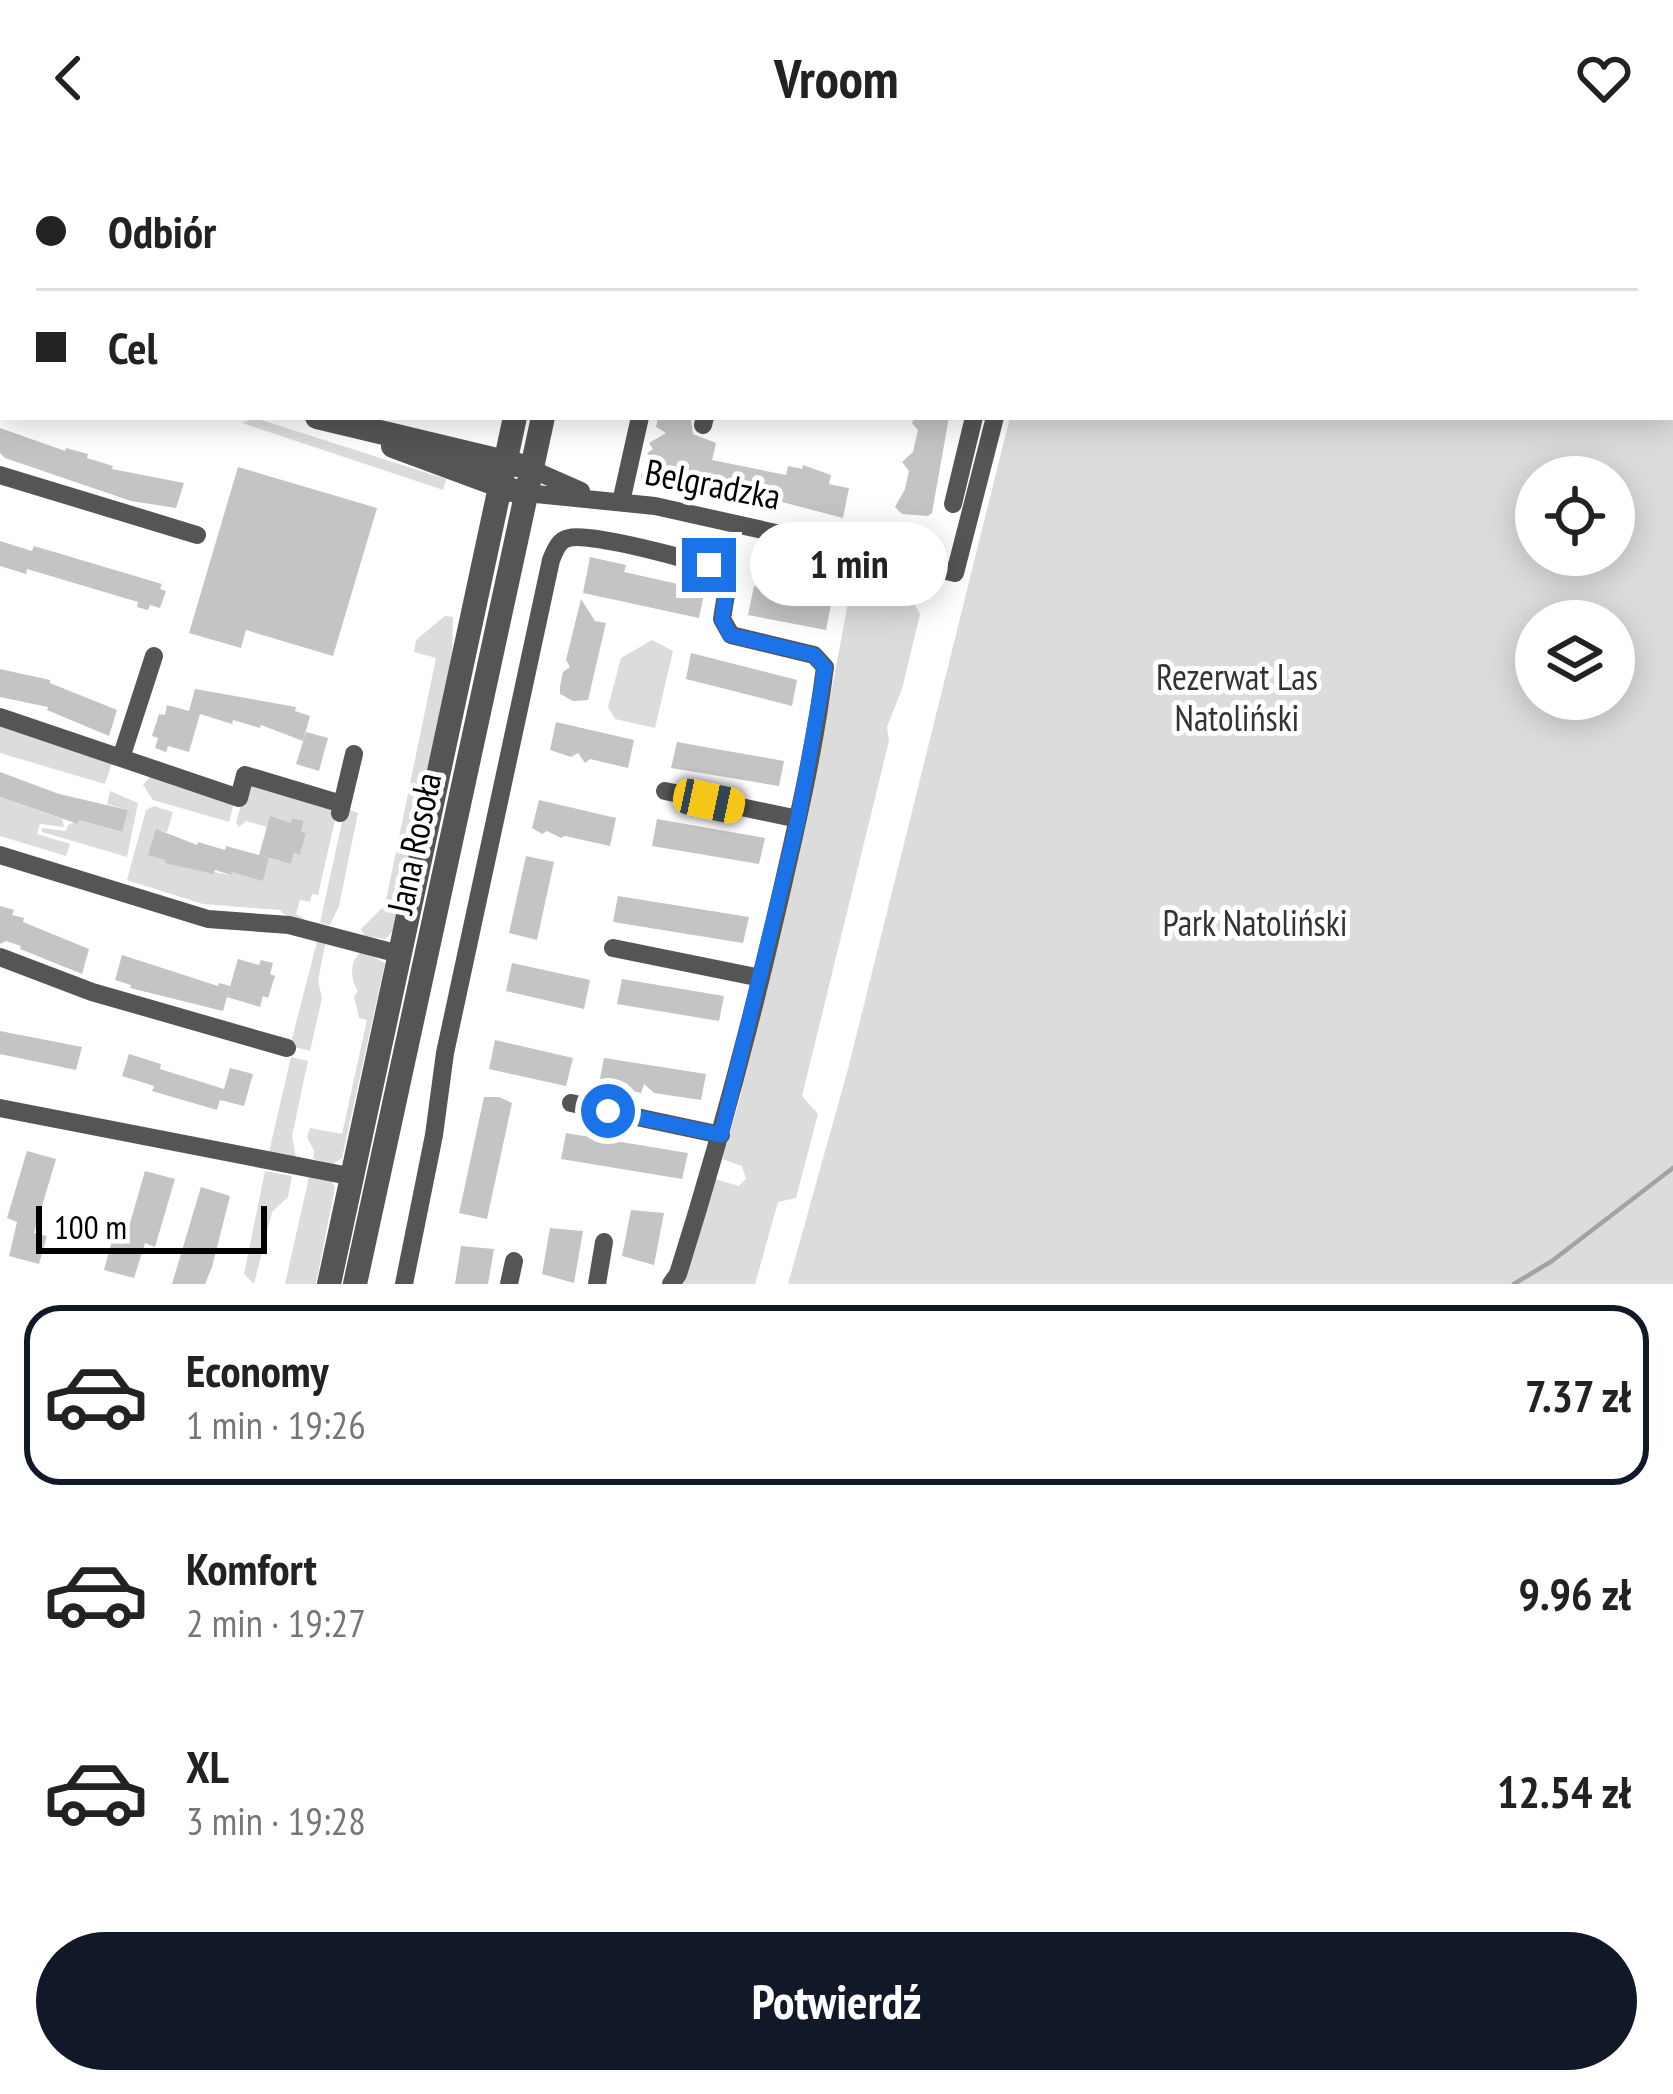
<!DOCTYPE html>
<html lang="pl">
<head>
<meta charset="utf-8">
<style>
	body { margin:0; font-family:"PT Sans Narrow",sans-serif; background:#f2f2f2; color:#222; height:100vh; display:flex; flex-direction:column; font-size:45px; white-space:nowrap }
	* { box-sizing:border-box; margin:0 }
	p { font-size:39px; color:#767676 }
	.icon { flex:none; width:66px; height:66px; fill:none; stroke:currentColor; stroke-width:2; stroke-linecap:round; stroke-linejoin:round }
	.map { position:relative; height:1128px; overflow:hidden }
	.details { display:flex; flex-direction:column; background:#fff; flex:1 }
	.details>* { flex:none }
	.banner { position:absolute; left:0px; top:0px; width:1674px; height:264px; box-shadow:0 6px 30px #0003; display:grid; align-content:center; height:264px; padding:0 36px; background:#fff }
	.fabs { position:absolute; left:1515px; top:300px; display:grid; gap:24px }
	.fabs a { display:grid; place-items:center; width:120px; height:120px; border-radius:50%; background:#fff; box-shadow:0 6px 30px #0003; font-size:60px }
	.scale { position:absolute; left:36px; bottom:30px; width:231px; box-sizing:border-box; padding-left:12px; border:6px solid #000; border-top:0; font-size:33px; line-height:42px; white-space:nowrap; color:#000; -webkit-text-stroke:9px #fff; paint-order:stroke }
	.end { position:absolute; width:54px; height:54px; margin:-27px; border:15px solid #1a73e8; background:#fff; box-shadow:0 0 0 6px #fff }
	.from { border-radius:50% }
	.bubble { position:absolute; height:84px; border-radius:42px; background:#fff; box-shadow:0 6px 30px #0003; font-size:39px; font-weight:700; line-height:84px; text-align:center }
	.car { position:absolute; width:36px; height:72px; margin:-36px -18px; border-radius:15px; box-shadow:0 0 9px 3px #0007; background:linear-gradient(#f5c518 24%,#345 0 40%,#f5c518 0 76%,#345 0 86%,#f5c518 0) }
	.banner b { display:flex; align-items:center; gap:42px; height:114px; font-size:45px }
	.banner b+b { border-top:3px solid #e0e0e0 }
	.banner i { width:30px; height:30px; background:#222 }
	ul { padding:21px 0 0; list-style:none }
	li { display:flex; align-items:center; gap:36px; height:180px; margin:0 24px 18px; padding:0 12px; border:6px solid transparent; border-radius:36px }
	li div { flex:1 }
	li b { display:block; font-size:45px }
	li em { font-style:normal; font-weight:700 }
	li.current { border-color:#111827 }
	li>.icon { width:108px; height:108px; stroke-width:1.5 }
	.cta { display:flex; gap:24px; margin-top:auto; padding:24px 36px }
	.cta a { flex:1; height:138px; border-radius:72px; background:#111827; color:#fff; font-size:48px; font-weight:700; line-height:138px; text-align:center }
	header { display:flex; justify-content:space-between; align-items:center; height:156px; padding:0 36px; background:#fff; font-size:54px; font-weight:700 }
	.map>svg:first-child { display:block }
	.green { fill:#dcdcdc; fill-rule:evenodd }
	.lines { fill:none; stroke-linecap:round; stroke-linejoin:round }
	.stream { stroke:#a3a3a3; stroke-width:4.5 }
	.building { fill:#c4c4c4 }
	.minor { stroke:#555; stroke-width:18 }
	.tertiary { stroke:#555; stroke-width:24 }
	.route { stroke:#1a73e8; stroke-width:15 }
	.labels { text-anchor:middle; stroke-width:10; stroke-linejoin:round; paint-order:stroke }
	.street-label { font-size:36px; fill:#000; stroke:#fff }
	.park-label { font-size:36px; fill:#333; stroke:#fff }
</style>
</head>
<body>
<header><svg class="icon" aria-label="back" viewBox="0 0 24 24"><path d="M15 5l-7 7 7 7"/></svg>Vroom<svg class="icon" aria-label="heart" viewBox="0 0 24 24"><path d="M12 20l-8-8c-3-5 5-10 8-4 3-6 11-1 8 4z"/></svg></header>
<div class="map">
<svg width="1673" height="1128" viewBox="0 0 1673 1128">
	<rect width="100%" height="100%" fill="#fff"/>
	<path class="green" d="M1452,0H1673V1128H788L848,913L1010,261H1671V3H1451ZM1536,321H1614V399H1536ZM1536,465H1614V543H1536Z
		M255,262L446,323L443,334L242,267Z
		M853,420L906,432L920,458L902,533L887,571L889,585L802,940L818,958L796,1042L778,1046L755,1128H681L715,1023L739,1030L746,1023L742,1010L722,1003L740,942L809,654Z
		M445,460L453,461L452,497L393,775L385,783L365,780L361,773L385,749L436,502L414,496L416,484Z
		M652,484L673,495L655,572L615,563L608,551L621,502Z
		M0,566L112,607L105,628L0,597Z
		M151,620L234,647L229,666L153,644L143,629Z
		M247,629L338,651L318,739L312,738L310,746L300,744L296,758L306,764L285,759L280,754L203,748L127,724L146,654L154,650L173,656L167,676L156,674L149,698L165,704L164,707L230,719L232,716L263,724L269,702L291,708L294,697L300,698L306,677L301,675L304,665L293,662L291,667L270,661L267,671L246,665L239,671L236,666Z
		M110,635L138,647L127,701L42,676V672L66,675L68,669L79,664L121,676L128,654L107,648Z
		M0,641L62,663L64,671L40,668L37,678L70,688L66,700L0,680Z
		M345,652L358,657L339,750L330,769L320,767Z
		M318,782L326,784L318,825L322,842L310,895L290,890Z
		M362,795L385,807L342,1002L333,1008L313,1003L314,995L307,981L310,972L342,978L367,864L359,862L354,840L358,835C350,822 349,805 362,795Z
		M291,901L308,905L292,980L296,1002L269,996Z
		M265,1015L292,1020L288,1041L272,1056L254,1128L244,1118Z
		M309,1021L331,1025L335,1031L316,1128H285Z"/>
	<g class="lines">
		<path class="stream" d="M1514,1128L1552,1105L1673,1012"/>
	</g>
	<path class="building" d="M658,261L691,263L693,278L716,287L712,304L786,319L788,310L802,313L803,309L831,319L829,328L849,332L843,362L782,346L774,347L773,351L685,330L670,332L666,326L645,329L641,326V318L655,308L647,297L653,293L649,287L666,277L656,271Z
		M915,261H949L932,357L928,360L902,358L895,351L905,333L909,315L902,306L913,296L918,274L912,267Z
		M0,272L65,295L66,292L88,298L87,302L113,310L112,313L184,327L176,352L131,345L5,302L0,297Z
		M238,311L377,352L333,500L246,474L241,492L189,477Z
		M0,385L32,395L34,390L162,428L160,433L166,435L160,452L150,449L148,454L137,451L138,446L27,413L26,418L0,410Z
		M590,401L626,409L624,416L705,434L699,462L583,437Z
		M754,430L832,443L826,474L748,459Z
		M581,443L595,465L606,467L588,544L573,545L560,538V531L563,516L570,511L566,504Z
		M691,497L797,524L792,550L686,523Z
		M0,513L50,524V527L117,554L109,580L47,554L48,551L0,541Z
		M195,533L296,551L295,555L310,560L303,585L261,569L260,572L233,564L232,568L200,558L189,596L168,590L166,596L155,592L158,582L152,580L159,558L165,559L167,549L189,555Z
		M556,566L634,584L628,612L590,603L585,607L578,597L571,601L550,594Z
		M306,576L328,582L319,615L296,608Z
		M677,586L784,605L779,630L671,612Z
		M0,616L59,638L128,654L122,676L79,664L78,668L0,641Z
		M539,644L616,662L610,690L565,680L561,682L547,675L542,678L532,672Z
		M270,660L291,667L292,662L304,665L301,675L306,677L300,699L294,697L291,708L259,699Z
		M657,663L765,682L759,708L652,690Z
		M156,673L197,689L198,686L225,694L226,690L269,702L263,725L232,716L231,719L215,714L214,718L164,707L165,704L148,699Z
		M526,700L554,706L537,784L509,777Z
		M618,740L749,761L743,787L613,766Z
		M0,750L14,754L12,759L24,762L23,766L89,793L82,818L20,793L21,790L6,785L0,788Z
		M122,799L218,830L219,827L230,830L223,855L130,832L131,829L115,824Z
		M238,803L259,809L261,804L273,807L270,818L275,820L268,842L263,840L260,851L227,841Z
		M512,807L590,824L584,853L506,835Z
		M622,823L724,840L719,865L617,848Z
		M0,875L82,891L76,914L0,898Z
		M495,884L573,902L566,930L489,913Z
		M129,898L161,908L160,913L224,933L230,912L253,918L244,950L220,944L217,954L152,935L154,930L122,920Z
		M604,902L706,918L701,944L654,937L644,928L641,937L599,928Z
		M484,941H499L512,947L487,1063L459,1057Z
		M566,977L688,997L682,1023L561,1003Z
		M27,995L56,1003L34,1077L47,1080L39,1108L9,1100L17,1066L7,1062Z
		M145,1015L175,1023L155,1091L145,1087L134,1122L104,1114L112,1085L123,1088L126,1081Z
		M201,1031L230,1040L212,1111L205,1128H172Z
		M631,1054L664,1057L654,1109L622,1100Z
		M550,1072L583,1075L574,1127L542,1118Z
		M461,1090L494,1093L488,1128H455Z"/>
	<g class="lines">
		<path class="minor" d="M80,3L81,0
			M221,3L224,0
			M749,3L751,0
			M877,3L878,0
			M955,3L956,0
			M1036,3L1037,0
			M1059,3L1060,0
			M703,269L705,261
			M531,313L581,335
			M0,319L197,379
			M526,337L655,350L955,417L995,261
			M621,346L640,261
			M953,348L974,261
			M0,561L239,642L245,619L342,648
			M121,602L154,500
			M665,635L798,663
			M340,657L354,598
			M0,699L208,763L289,769L399,798
			M613,792L761,822
			M0,801L92,836L287,892
			M571,947L721,979
			M0,952L349,1020
			M404,1128L434,979L445,897L551,404C555,395 558,384 569,382C589,376 700,405 721,415L728,426L722,463L731,479L814,499L825,511C815,591 797,668 779,746C750,871 717,995 678,1118L671,1128
			M509,1128L514,1105
			M597,1128L604,1086"/>
		<path class="tertiary" d="M570,3L571,0
			M598,3L599,0
			M0,167H3
			M317,261L518,309
			M393,290L512,334
			M329,1128L515,261
			M355,1128L543,261"/>
	</g>
	<g class="lines">
		<path class="route" d="M608,955L721,979L798,663L825,512L814,499L730,479L722,463L728,426L721,415L709,409"/>
	</g>
	<g class="labels">
		<g class="street-label">
			<text transform="translate(713 328) rotate(11)" y="13">Belgradzka</text>
			<text transform="translate(414 687) rotate(-78)" y="13">Jana Rosoła</text>
		</g>
		<g class="park-label">
			<text x="1237" y="534">Rezerwat Las<tspan x="1237" dy="41">Natoliński</tspan></text>
			<text x="1255" y="780">Park Natoliński</text>
		</g>
	</g>
</svg>
<div class="fabs">
<a><svg class="icon" aria-label="locate" viewBox="0 0 24 24"><circle cx="12" cy="12" r="6"/><path d="M12 2v4M12 18v4M2 12h4M18 12h4"/></svg></a>
<a><svg class="icon" aria-label="layers" viewBox="0 0 24 24"><path d="M12 4l9 5-9 5-9-5zM3 14l9 5 9-5"/></svg></a>
</div>
<div class="scale">100 m</div>
<i class="end from" style="left:608px;top:955px"></i>
<i class="end" style="left:709px;top:409px"></i>
<div class="bubble" style="left:750px;top:366px;width:198px">1 min</div>
<i class="car" style="left:709px;top:645px;rotate:102deg"></i>
<div class="banner">
<b><i class="from"></i>Odbiór</b>
<b><i></i>Cel</b>
</div>
</div>
<section class="details">
<ul>
<li class="current"><svg class="icon" aria-label="car" viewBox="0 0 24 24"><path d="M5 17H2v-5l4-1 3-4h7l3 4 3 1v5h-3M9 17h6M6 11h13"/><circle cx="7" cy="17" r="2"/><circle cx="17" cy="17" r="2"/></svg><div><b>Economy</b><p>1 min · 19:26</p></div><em>7.37 zł</em></li>
<li><svg class="icon" aria-label="car" viewBox="0 0 24 24"><path d="M5 17H2v-5l4-1 3-4h7l3 4 3 1v5h-3M9 17h6M6 11h13"/><circle cx="7" cy="17" r="2"/><circle cx="17" cy="17" r="2"/></svg><div><b>Komfort</b><p>2 min · 19:27</p></div><em>9.96 zł</em></li>
<li><svg class="icon" aria-label="car" viewBox="0 0 24 24"><path d="M5 17H2v-5l4-1 3-4h7l3 4 3 1v5h-3M9 17h6M6 11h13"/><circle cx="7" cy="17" r="2"/><circle cx="17" cy="17" r="2"/></svg><div><b>XL</b><p>3 min · 19:28</p></div><em>12.54 zł</em></li>
</ul>
<div class="cta"><a>Potwierdź</a></div>
</section>
</body>
</html>
